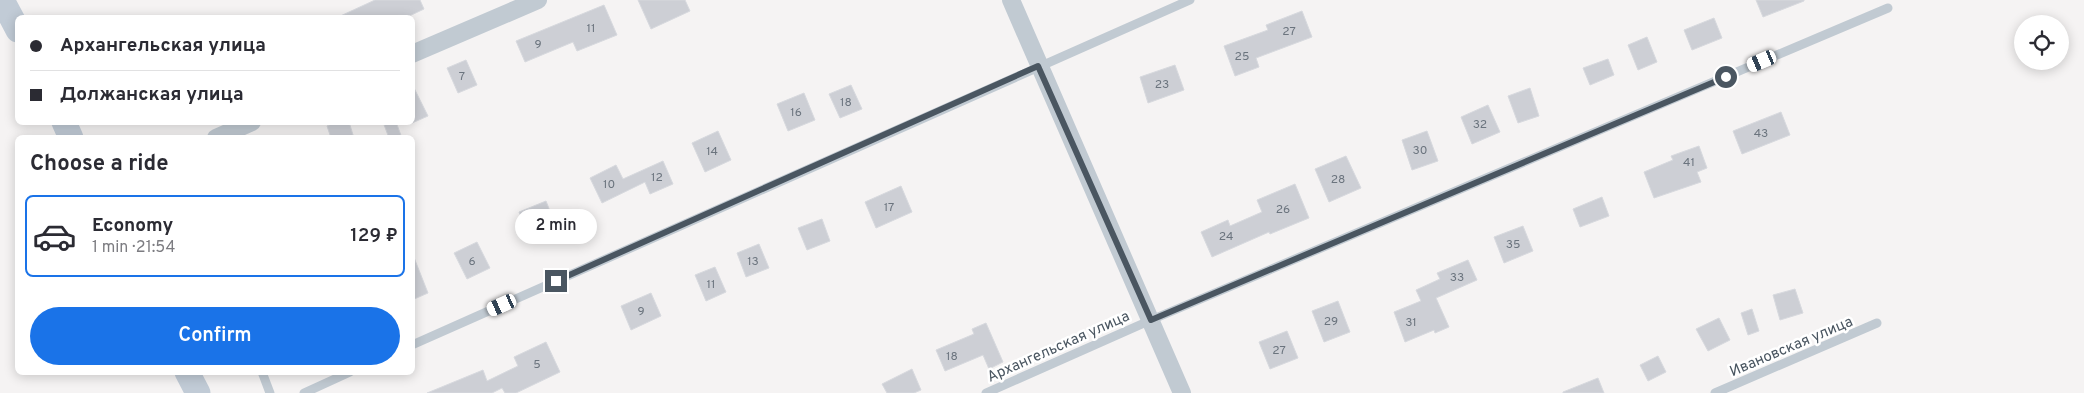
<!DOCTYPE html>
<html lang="en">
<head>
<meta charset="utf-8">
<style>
	body { margin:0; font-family:Overpass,sans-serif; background:#f2f2f3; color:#2b2b33; height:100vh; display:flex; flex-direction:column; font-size:19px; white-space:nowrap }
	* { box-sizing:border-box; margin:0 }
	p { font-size:16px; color:#7c7c81 }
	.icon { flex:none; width:28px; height:28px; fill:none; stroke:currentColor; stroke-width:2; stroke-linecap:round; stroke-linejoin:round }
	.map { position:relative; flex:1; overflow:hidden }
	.side { position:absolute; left:15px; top:135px; width:400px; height:240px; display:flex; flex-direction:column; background:#fff; border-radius:8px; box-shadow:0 2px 12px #0003 }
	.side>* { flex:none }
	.guide { position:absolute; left:15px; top:15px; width:400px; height:110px; border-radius:8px; box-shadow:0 2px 12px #0003; display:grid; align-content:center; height:110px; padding:0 15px; background:#fff }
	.controls { position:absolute; left:2014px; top:15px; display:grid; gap:10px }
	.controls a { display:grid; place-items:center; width:55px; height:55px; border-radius:50%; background:#fff; box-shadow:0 2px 12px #0003; font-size:25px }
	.end { position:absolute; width:22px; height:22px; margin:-11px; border:6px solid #4a5661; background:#fff; box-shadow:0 0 0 2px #fff }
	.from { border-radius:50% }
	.bubble { position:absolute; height:35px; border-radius:18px; background:#fff; box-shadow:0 2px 12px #0003; font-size:16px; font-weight:600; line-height:35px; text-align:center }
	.car { position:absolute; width:15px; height:30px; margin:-15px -8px; border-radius:6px; box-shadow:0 0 4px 1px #0007; background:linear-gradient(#fff 24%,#345 0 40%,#fff 0 76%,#345 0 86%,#fff 0) }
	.guide b { display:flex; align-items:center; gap:18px; height:48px; font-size:19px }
	.guide b+b { border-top:1px solid #e1e1e2 }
	.guide i { width:12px; height:12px; background:#2b2b33 }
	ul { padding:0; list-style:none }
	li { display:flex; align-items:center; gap:15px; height:82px; margin:0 10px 8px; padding:0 5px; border:2px solid #e1e1e2; border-radius:8px }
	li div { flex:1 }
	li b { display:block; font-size:19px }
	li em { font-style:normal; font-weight:600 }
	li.current { border-color:#1a73e8 }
	li>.icon { width:45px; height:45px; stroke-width:1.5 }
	h2 { padding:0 15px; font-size:22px; line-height:60px }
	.primary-button { display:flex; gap:10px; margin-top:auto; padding:10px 15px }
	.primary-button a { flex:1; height:58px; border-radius:30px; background:#1a73e8; color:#fff; font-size:20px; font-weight:600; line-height:58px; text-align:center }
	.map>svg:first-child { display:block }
	.building { fill:#cdcfd5; stroke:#d7d9de }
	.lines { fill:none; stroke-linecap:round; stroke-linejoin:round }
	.service { stroke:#c1cad2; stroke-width:9 }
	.minor { stroke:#c1cad2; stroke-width:18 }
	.secondary { stroke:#c1cbd6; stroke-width:25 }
	.route { stroke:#4a5661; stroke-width:6 }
	.labels { text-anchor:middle; stroke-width:5; stroke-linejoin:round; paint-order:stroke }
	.number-label { font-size:12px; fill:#6b747e }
	.street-label { font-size:15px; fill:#4a5661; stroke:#fff }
</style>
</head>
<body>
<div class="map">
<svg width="2084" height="393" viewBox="0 0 2084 393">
	<rect width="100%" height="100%" fill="#f5f3f3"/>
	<path class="building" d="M375,0H420L424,9L405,18H336Z
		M638,0H685L690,11L651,29Z
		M1756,0H1804V1L1763,17Z
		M604,5L617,35L577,51L573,42L525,62L516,41Z
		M1302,11L1312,37L1256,58L1259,67L1235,76L1224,46L1268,30L1266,25Z
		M1714,18L1722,38L1692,50L1684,30Z
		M1647,37L1657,62L1638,70L1628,45Z
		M1608,59L1614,75L1590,85L1583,68Z
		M466,60L477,85L458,93L447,68Z
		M1175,65L1184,90L1148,103L1140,77Z
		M412,84L428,116L412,123Z
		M851,85L862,109L840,118L829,94Z
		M1530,88L1539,116L1518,123L1508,96Z
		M804,93L815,120L788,131L777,104Z
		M1488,105L1500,132L1472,144L1461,117Z
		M1781,112L1790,135L1742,154L1733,131Z
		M336,122H349L354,138H331L327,126Z
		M383,122H396L402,138H389Z
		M718,131L731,160L705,172L692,143Z
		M1427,131L1438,161L1412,170L1402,140Z
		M1699,146L1707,168L1697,172L1701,182L1654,198L1644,172L1673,160L1671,156Z
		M1346,156L1361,188L1329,202L1315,169Z
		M663,161L673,184L650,194L645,182L602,203L590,178L616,165L623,179Z
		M1295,184L1309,218L1270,234L1269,232L1212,257L1201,232L1228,220L1230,226L1262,212L1257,200Z
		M901,186L912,212L876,228L865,202Z
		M1602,197L1609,216L1580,227L1573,209Z
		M546,201L557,229L530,240L519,212Z
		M822,219L830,241L807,250L798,228Z
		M1523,226L1533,251L1504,263L1494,237Z
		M477,242L490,268L467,279L454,253Z
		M759,244L769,268L746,277L737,253Z
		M413,255L428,293L412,300V256Z
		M1468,260L1477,280L1436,298L1449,327L1435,333L1434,330L1405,342L1394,312L1421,301L1416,290L1440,279L1437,273Z
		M715,267L726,292L706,301L695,275Z
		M1795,289L1803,313L1780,320L1773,295Z
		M651,293L661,316L631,330L621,306Z
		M1338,301L1350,332L1324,342L1312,311Z
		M1752,309L1759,331L1748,335L1741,313Z
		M1719,318L1730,340L1708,351L1696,329Z
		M986,323L1003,362L989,369L983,355L945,371L936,350L974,334L972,329Z
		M1287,331L1298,358L1270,369L1259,342Z
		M546,342L560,372L516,393H505L502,388L492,393H427L483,370L487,381L518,366L514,357Z
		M1658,356L1666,372L1648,381L1640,365Z
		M912,369L921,390L914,393H887L882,384Z
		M1598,378L1604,393H1563V392Z"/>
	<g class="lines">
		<path class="service" d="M412,345L1190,0
			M262,372L270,393
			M304,393L350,372
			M986,393L1151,320L1888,8
			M1715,393L1877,323"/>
		<path class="minor" d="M1011,0L1182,393
			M412,54L538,0
			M216,138L252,122"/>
		<path class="secondary" d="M2,0L18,30
			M64,122L71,138
			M187,372L198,393"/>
	</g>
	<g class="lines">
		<path class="route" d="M556,281L1038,66L1151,320L1726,77"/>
	</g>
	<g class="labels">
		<g class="number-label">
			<text x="591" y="32">11</text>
			<text x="1289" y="35">27</text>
			<text x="538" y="48">9</text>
			<text x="1242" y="60">25</text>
			<text x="462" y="80">7</text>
			<text x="1162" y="88">23</text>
			<text x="846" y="106">18</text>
			<text x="796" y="116">16</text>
			<text x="1480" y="128">32</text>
			<text x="1761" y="137">43</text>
			<text x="1420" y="154">30</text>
			<text x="712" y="155">14</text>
			<text x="1689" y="166">41</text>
			<text x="657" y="181">12</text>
			<text x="1338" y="183">28</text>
			<text x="609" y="188">10</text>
			<text x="889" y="211">17</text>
			<text x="1283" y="213">26</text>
			<text x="1226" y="240">24</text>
			<text x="1513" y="248">35</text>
			<text x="472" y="265">6</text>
			<text x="753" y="265">13</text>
			<text x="1457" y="281">33</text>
			<text x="711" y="288">11</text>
			<text x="641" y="315">9</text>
			<text x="1331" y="325">29</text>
			<text x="1411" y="326">31</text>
			<text x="1279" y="354">27</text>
			<text x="952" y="360">18</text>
			<text x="537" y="368">5</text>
		</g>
		<g class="street-label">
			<text transform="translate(1058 346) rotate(-24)" y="5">Архангельская улица</text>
			<text transform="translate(1791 346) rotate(-23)" y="5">Ивановская улица</text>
		</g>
	</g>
</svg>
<div class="controls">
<a><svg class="icon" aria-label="locate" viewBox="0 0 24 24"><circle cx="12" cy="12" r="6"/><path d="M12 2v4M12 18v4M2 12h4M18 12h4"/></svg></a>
</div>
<i class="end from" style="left:1726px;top:77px"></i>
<i class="end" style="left:556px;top:281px"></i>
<div class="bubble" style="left:515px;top:209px;width:82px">2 min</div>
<i class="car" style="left:1762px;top:61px;rotate:247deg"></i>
<i class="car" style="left:502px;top:305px;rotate:246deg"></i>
<div class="guide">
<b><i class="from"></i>Архангельская улица</b>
<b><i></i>Должанская улица</b>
</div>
<section class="side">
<h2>Choose a ride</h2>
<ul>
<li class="current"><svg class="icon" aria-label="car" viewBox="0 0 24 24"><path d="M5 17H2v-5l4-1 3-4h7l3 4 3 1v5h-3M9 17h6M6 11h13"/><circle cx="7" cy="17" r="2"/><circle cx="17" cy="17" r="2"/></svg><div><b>Economy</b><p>1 min · 21:54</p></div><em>129 ₽</em></li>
</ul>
<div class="primary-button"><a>Confirm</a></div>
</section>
</div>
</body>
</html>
